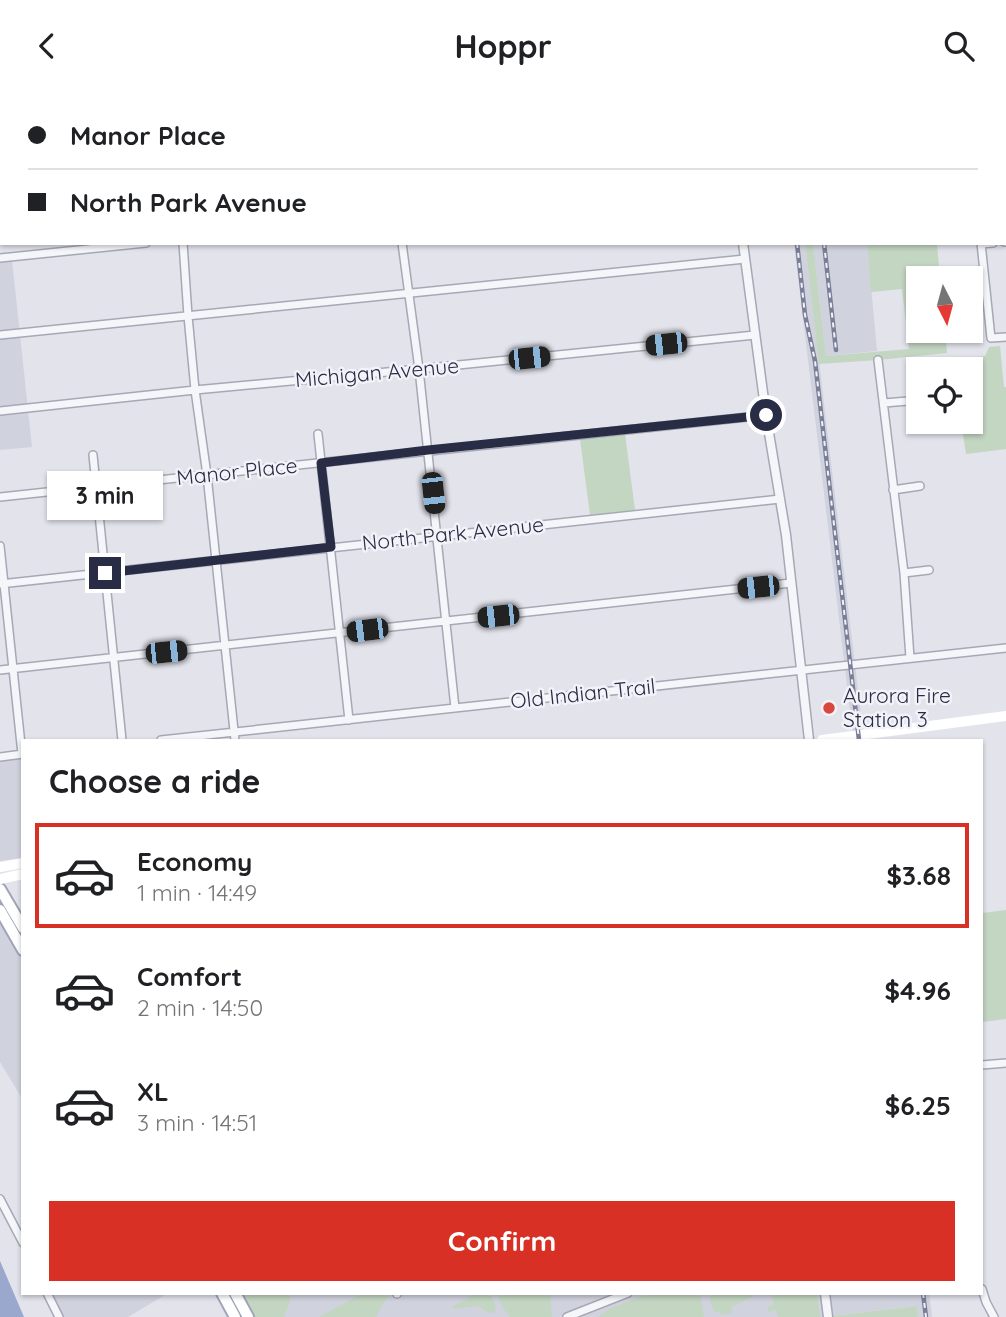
<!DOCTYPE html>
<html lang="en">
<head>
<meta charset="utf-8">
<style>
	body { margin:0; font-family:Quicksand,sans-serif; background:#f2f2f2; color:#202124; height:100vh; display:flex; flex-direction:column; font-size:26px; white-space:nowrap }
	* { box-sizing:border-box; margin:0 }
	p { font-size:23px; color:#757577 }
	.icon { flex:none; width:38px; height:38px; fill:none; stroke:currentColor; stroke-width:2; stroke-linecap:round; stroke-linejoin:round }
	.map { position:relative; flex:1; overflow:hidden }
	.panel { position:absolute; left:21px; top:648px; width:962px; height:556px; display:flex; flex-direction:column; background:#fff; border-radius:0px; box-shadow:0 2px 5px #0004 }
	.panel>* { flex:none }
	.banner { position:absolute; left:0px; top:0px; width:1006px; height:154px; box-shadow:0 2px 5px #0004; display:grid; align-content:center; height:154px; padding:0 28px; background:#fff }
	.needle { width:46px; rotate:174deg }
	.fabs { position:absolute; left:906px; top:175px; display:grid; gap:14px }
	.fabs a { display:grid; place-items:center; width:77px; height:77px; border-radius:0px; background:#fff; box-shadow:0 2px 5px #0004; font-size:35px }
	.end { position:absolute; width:32px; height:32px; margin:-16px; border:9px solid #282c45; background:#fff; box-shadow:0 0 0 4px #fff }
	.from { border-radius:50% }
	.bubble { position:absolute; height:49px; border-radius:0px; background:#fff; box-shadow:0 2px 5px #0004; font-size:23px; font-weight:700; line-height:49px; text-align:center }
	.car { position:absolute; width:21px; height:42px; margin:-21px -10px; border-radius:9px; box-shadow:0 0 5px 2px #0007; background:linear-gradient(#222 24%,#8ab4d8 0 40%,#222 0 76%,#8ab4d8 0 86%,#222 0) }
	.banner b { display:flex; align-items:center; gap:24px; height:66px; font-size:26px }
	.banner b+b { border-top:2px solid #e0e0e0 }
	.banner i { width:18px; height:18px; background:#202124 }
	ul { padding:0; list-style:none }
	li { display:flex; align-items:center; gap:21px; height:105px; margin:0 14px 10px; padding:0 14px; border:4px solid transparent; border-radius:0px }
	li div { flex:1 }
	li b { display:block; font-size:26px }
	li em { font-style:normal; font-weight:700 }
	li.active { border-color:#d93025 }
	li>.icon { width:63px; height:63px; stroke-width:1.5 }
	h2 { padding:0 28px; font-size:32px; line-height:84px }
	.cta { display:flex; gap:14px; margin-top:auto; padding:14px 28px }
	.cta a { flex:1; height:80px; border-radius:0px; background:#d93025; color:#fff; font-size:28px; font-weight:700; line-height:80px; text-align:center }
	header { display:flex; justify-content:space-between; align-items:center; height:91px; padding:0 28px; background:#fff; font-size:32px; font-weight:700 }
	.map>svg:first-child { display:block }
	.built { fill:#d0d2de }
	.green { fill:#c3d6c2 }
	.water { fill:#9aa8ce }
	.lines { fill:none; stroke-linecap:round; stroke-linejoin:round }
	.minor-casing { stroke:#a6a8b6; stroke-width:10 }
	.tertiary-casing { stroke:#a6a8b6; stroke-width:11 }
	.primary-casing { stroke:#a0a4b8; stroke-width:14 }
	.minor { stroke:#f5f6f9; stroke-width:7 }
	.tertiary { stroke:#f5f6f9; stroke-width:8 }
	.secondary { stroke:#fff; stroke-width:10 }
	.primary { stroke:#fff; stroke-width:10 }
	.rail-casing { stroke:#7a7e97; stroke-width:4.5 }
	.rail { stroke:#f2f3f8; stroke-width:2; stroke-dasharray:5; stroke-linecap:butt }
	.route { stroke:#282c45; stroke-width:9 }
	.poi-dot { fill:#da483d; stroke:#f2f3f8; stroke-width:2.5 }
	.labels { text-anchor:middle; stroke-width:5; stroke-linejoin:round; paint-order:stroke }
	.street-label { font-size:21px; fill:#282c45; stroke:#f2f3f8 }
	.poi-label { font-size:21px; fill:#282c45; stroke:#f2f3f8; text-anchor:start }
</style>
</head>
<body>
<header><svg class="icon" aria-label="back" viewBox="0 0 24 24"><path d="M15 5l-7 7 7 7"/></svg>Hoppr<svg class="icon" aria-label="search" viewBox="0 0 24 24"><circle cx="10" cy="10" r="6"/><path d="M15 15l6 6"/></svg></header>
<div class="map">
<svg width="1006" height="1226" viewBox="0 0 1006 1226">
	<rect width="100%" height="100%" fill="#e2e3eb"/>
	<path class="built" d="M794,152H805L861,624H865L866,629L861,630L864,649H854L852,636Z
		M813,152H867L877,260L826,265Z
		M12,169L32,356L0,359V171Z
		M23,666V767L0,770V669Z
		M0,826L23,865V1009L0,971Z
		M168,1202L128,1226H63L52,1203Z
		M238,1202H821L824,1226H251Z
		M830,1202H929L932,1226H918L917,1215L832,1225Z"/>
	<path class="green" d="M805,152H813L826,265L909,258L902,198L871,201L867,152H937L940,187H919V240H945L947,262L878,269L819,273Z
		M1000,255L1004,296H1006V358L966,363L961,331H971V278H952L950,269L985,265L989,256Z
		M625,343L635,419L590,424L580,348Z
		M1006,819V928L982,931V822Z
		M238,1202H293L290,1205L289,1213L284,1226H251Z
		M363,1202L391,1203L384,1211L376,1226H319Z
		M477,1202H490L496,1215L495,1221L489,1222L478,1215L453,1218V1215Z
		M498,1202H550L552,1226H510C505,1219 497,1211 498,1202Z
		M651,1202H700L704,1226H598L611,1217Z
		M709,1202H760L731,1216L732,1221L725,1224L714,1220L711,1213Z
		M771,1202H817L820,1226H778L775,1218L769,1222L767,1216L774,1213Z
		M917,1215L918,1226H833L832,1225Z"/>
	<path class="water" d="M0,1170L24,1226H0Z"/>
	<g class="lines">
		<defs>
			<path id="minor" d="M54,0V2
				M168,0V2
				M283,0V2
				M382,0L383,2
				M472,0V2
				M848,0V2
				M21,2L33,0
				M0,5H2
				M0,91L2,90
				M1004,151H1006
				M183,152L188,225L195,299L207,384L235,649
				M402,152L419,278L455,617
				M981,152L991,247L1006,246
				M981,153L993,152
				M0,167L146,152
				M0,244L745,168
				M878,269L904,482L910,567
				M884,312L908,310
				M0,320L195,299L419,278L755,244
				M318,343L349,629
				M93,364L122,649
				M893,399L920,395
				M0,406L766,324
				M0,455L22,663
				M904,482L929,479
				M0,493L780,408
				M0,579L791,492
				M161,649L1006,557
				M0,666L23,663
				M982,974L1006,972
				M0,1108L23,1152
				M982,1198L986,1211L994,1226
				M47,1202L59,1226
				M397,1203V1202
				M567,1226L628,1202"/>
			<path id="tertiary" d="M726,0V2
				M743,152L766,324L786,444L809,649
				M825,1202L828,1226"/>
			<path id="primary" d="M0,798L23,837
				M0,819L23,859
				M222,1202L235,1226
				M235,1202L248,1226"/>
		</defs>
		<use href="#minor" class="minor-casing"/>
		<use href="#tertiary" class="tertiary-casing"/>
		<use href="#primary" class="primary-casing"/>
		<use href="#minor" class="minor"/>
		<use href="#tertiary" class="tertiary"/>
		<path class="secondary" d="M822,649L1006,625
			M0,776L23,772
			M0,788L23,783"/>
		<use href="#primary" class="primary"/>
		<defs>
			<path id="rail" d="M783,0L784,2
				M797,152L805,224L815,270L859,649
				M824,152L836,259
				M923,1202L926,1226"/>
		</defs>
		<use href="#rail" class="rail-casing"/>
		<use href="#rail" class="rail"/>
	</g>
	<g class="lines">
		<path class="route" d="M105,482L331,456L321,372L428,359L766,324"/>
	</g>
	<circle class="poi-dot" cx="829" cy="617" r="7"/>
	<g class="labels">
		<g class="street-label">
			<text transform="translate(377 282) rotate(-5)" y="7">Michigan Avenue</text>
			<text transform="translate(237 381) rotate(-6)" y="7">Manor Place</text>
			<text transform="translate(453 443) rotate(-6)" y="7">North Park Avenue</text>
			<text transform="translate(583 603) rotate(-6)" y="7">Old Indian Trail</text>
		</g>
		<g class="poi-label">
			<text x="843" y="612">Aurora Fire<tspan x="843" dy="24">Station 3</tspan></text>
		</g>
	</g>
</svg>
<div class="fabs">
<a><svg class="needle" viewBox="-14 -14 28 28"><path d="M0-13l5 13h-10z" fill="#e53935"/><path d="M0 13l5-13h-10z" fill="#757577"/></svg></a>
<a><svg class="icon" aria-label="locate" viewBox="0 0 24 24"><circle cx="12" cy="12" r="6"/><path d="M12 2v4M12 18v4M2 12h4M18 12h4"/></svg></a>
</div>
<i class="end from" style="left:766px;top:324px"></i>
<i class="end" style="left:105px;top:482px"></i>
<div class="bubble" style="left:47px;top:380px;width:116px">3 min</div>
<i class="car" style="left:666px;top:253px;rotate:264deg"></i>
<i class="car" style="left:529px;top:267px;rotate:84deg"></i>
<i class="car" style="left:433px;top:402px;rotate:174deg"></i>
<i class="car" style="left:758px;top:496px;rotate:264deg"></i>
<i class="car" style="left:498px;top:525px;rotate:264deg"></i>
<i class="car" style="left:367px;top:539px;rotate:263deg"></i>
<i class="car" style="left:166px;top:561px;rotate:84deg"></i>
<div class="banner">
<b><i class="from"></i>Manor Place</b>
<b><i></i>North Park Avenue</b>
</div>
<section class="panel">
<h2>Choose a ride</h2>
<ul>
<li class="active"><svg class="icon" aria-label="car" viewBox="0 0 24 24"><path d="M5 17H2v-5l4-1 3-4h7l3 4 3 1v5h-3M9 17h6M6 11h13"/><circle cx="7" cy="17" r="2"/><circle cx="17" cy="17" r="2"/></svg><div><b>Economy</b><p>1 min · 14:49</p></div><em>$3.68</em></li>
<li><svg class="icon" aria-label="car" viewBox="0 0 24 24"><path d="M5 17H2v-5l4-1 3-4h7l3 4 3 1v5h-3M9 17h6M6 11h13"/><circle cx="7" cy="17" r="2"/><circle cx="17" cy="17" r="2"/></svg><div><b>Comfort</b><p>2 min · 14:50</p></div><em>$4.96</em></li>
<li><svg class="icon" aria-label="car" viewBox="0 0 24 24"><path d="M5 17H2v-5l4-1 3-4h7l3 4 3 1v5h-3M9 17h6M6 11h13"/><circle cx="7" cy="17" r="2"/><circle cx="17" cy="17" r="2"/></svg><div><b>XL</b><p>3 min · 14:51</p></div><em>$6.25</em></li>
</ul>
<div class="cta"><a>Confirm</a></div>
</section>
</div>
</body>
</html>
